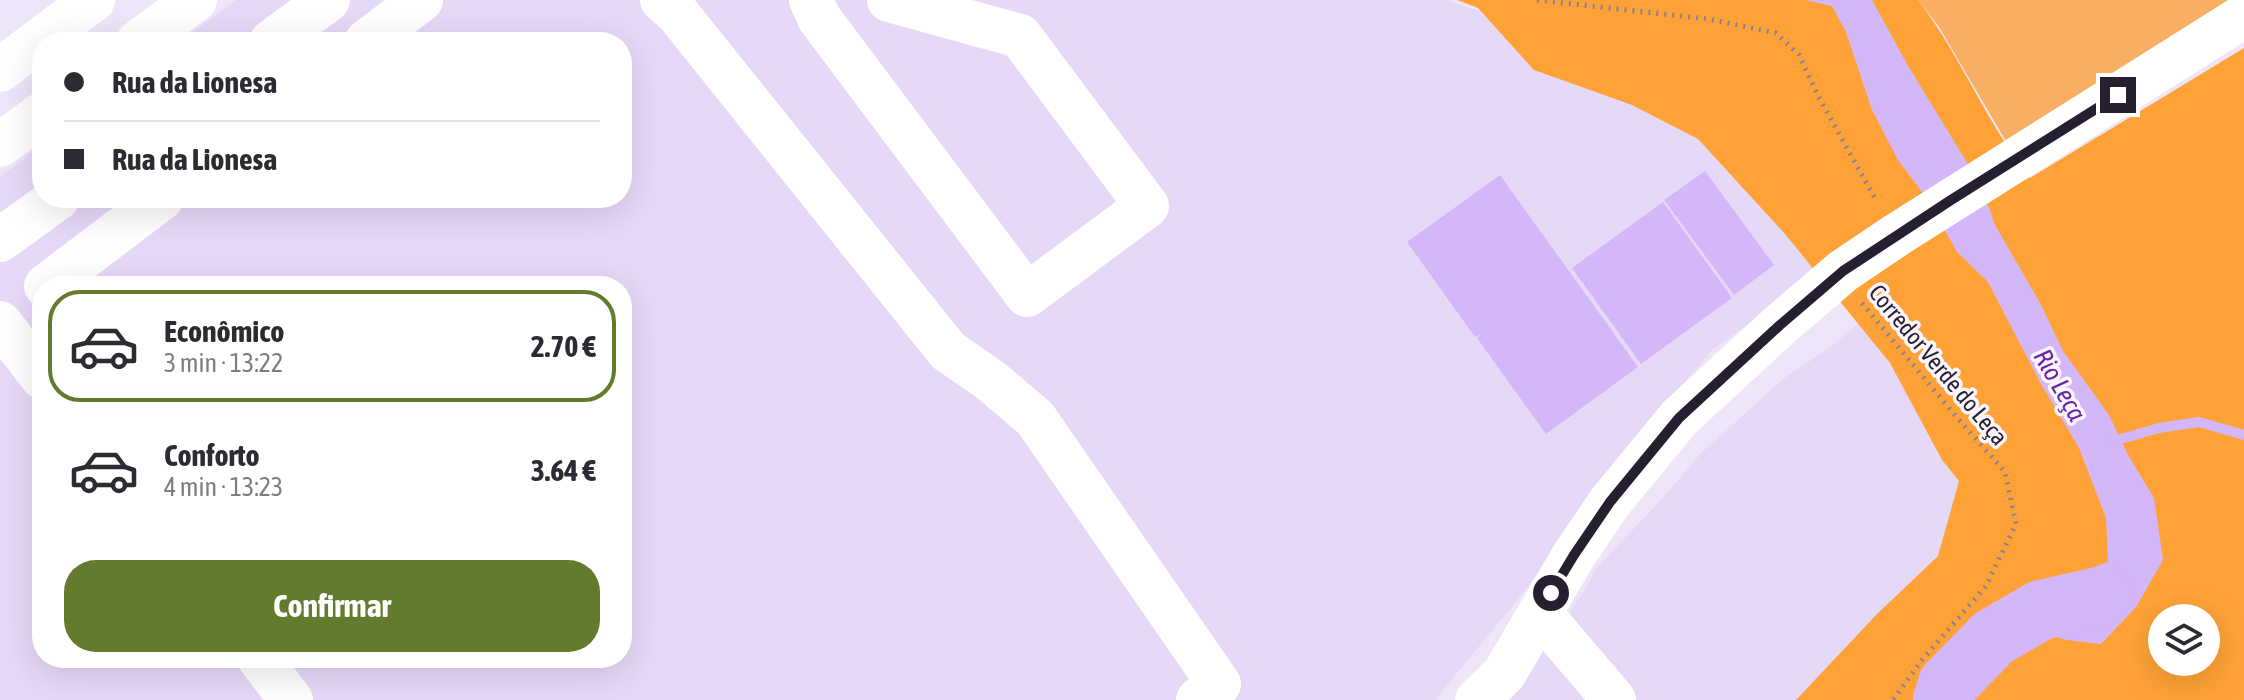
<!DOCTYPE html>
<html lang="pt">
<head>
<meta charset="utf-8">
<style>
	body { margin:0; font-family:"Asap Condensed",sans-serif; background:#f2f2f3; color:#2b2b33; height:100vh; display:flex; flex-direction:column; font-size:30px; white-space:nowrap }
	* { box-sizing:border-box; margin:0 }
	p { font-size:26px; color:#7c7c81 }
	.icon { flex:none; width:44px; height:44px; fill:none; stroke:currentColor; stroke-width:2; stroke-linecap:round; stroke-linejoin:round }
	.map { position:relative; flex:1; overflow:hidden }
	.sheet { position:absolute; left:32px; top:276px; width:600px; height:392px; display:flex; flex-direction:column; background:#fff; border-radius:32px; box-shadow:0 8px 32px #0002 }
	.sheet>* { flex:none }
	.top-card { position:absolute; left:32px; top:32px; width:600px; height:176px; border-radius:32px; box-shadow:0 8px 32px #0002; display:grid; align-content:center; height:176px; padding:0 32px; background:#fff }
	.controls { position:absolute; left:2148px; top:604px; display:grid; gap:16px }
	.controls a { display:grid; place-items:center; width:72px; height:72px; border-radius:50%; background:#fff; box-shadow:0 8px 32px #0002; font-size:40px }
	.end { position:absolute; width:36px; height:36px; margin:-18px; border:10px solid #261f2f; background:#fff; box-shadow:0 0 0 4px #fff }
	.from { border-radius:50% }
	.top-card b { display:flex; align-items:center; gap:28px; height:76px; font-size:30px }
	.top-card b+b { border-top:2px solid #e1e1e2 }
	.top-card i { width:20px; height:20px; background:#2b2b33 }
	ul { padding:14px 0 0; list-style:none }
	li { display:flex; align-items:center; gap:24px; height:112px; margin:0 16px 12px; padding:0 16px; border:4px solid transparent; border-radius:32px }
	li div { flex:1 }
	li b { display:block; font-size:30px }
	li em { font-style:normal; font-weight:700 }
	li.selected { border-color:#627b2d }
	li>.icon { width:72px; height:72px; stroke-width:1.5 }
	.action { display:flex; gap:16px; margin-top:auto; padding:16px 32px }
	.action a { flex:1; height:92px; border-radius:32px; background:#627b2d; color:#fff; font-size:32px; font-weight:700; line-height:92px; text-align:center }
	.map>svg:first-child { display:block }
	.built { fill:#e6d9f8; fill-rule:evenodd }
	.green { fill:#f8af64 }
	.forest { fill:#fea238; fill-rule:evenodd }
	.water { fill:#d4b7f8 }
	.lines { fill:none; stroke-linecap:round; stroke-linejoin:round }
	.stream { stroke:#d4b7f8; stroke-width:10 }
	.river { stroke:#d4b7f8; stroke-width:60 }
	.path { stroke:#8a8394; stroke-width:5; stroke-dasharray:2 6; stroke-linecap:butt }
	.minor { stroke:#fff; stroke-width:44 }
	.highway { stroke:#fff; stroke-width:44 }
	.route { stroke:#261f2f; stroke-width:10 }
	.labels { text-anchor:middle; stroke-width:7; stroke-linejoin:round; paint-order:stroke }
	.street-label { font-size:24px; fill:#261f2f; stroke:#f9f6ff }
	.water-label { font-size:26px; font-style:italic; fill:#6a25a1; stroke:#f9f6ff }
</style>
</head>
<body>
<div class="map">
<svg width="2244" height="700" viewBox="0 0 2244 700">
	<rect width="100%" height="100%" fill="#eee6f8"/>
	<path class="built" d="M236,0H1445L1504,19L1877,232L1712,350L1617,463L1523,593L1435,700H0V177L42,145V198H622V42H180ZM42,286H622V658H42Z
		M1861,321L1988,499L1945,545L1829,700H1509L1584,591L1597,567L1661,500L1701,453L1783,379L1833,345Z"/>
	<path class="green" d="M1918,0H2241L2007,143L1939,27Z"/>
	<path class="forest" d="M1457,0H1918C1961,56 1987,124 2030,178L2244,48V700H1796L1877,614L1938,556L1959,481L1942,460L1890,363L1785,234L1698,139L1632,105L1534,70L1478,8ZM2162,618H2206V662H2162Z"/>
	<path class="water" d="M1805,0H1872L1907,64L1966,161L1990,210L1995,225L2040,303L2063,351L2109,415L2128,455L2154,498L2163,560L2136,607L2101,644L2067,640L2036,632L2017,605L2053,582L2108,562L2106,518L2079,448L2041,384L1988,282L1957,252L1928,200L1898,160L1872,110L1846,32L1832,6Z
		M1705,171L1774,265L1734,295L1664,200Z
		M1500,175L1638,367L1546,434L1477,338L1481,334L1475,337L1407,242Z
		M1663,202L1732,298L1641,364L1572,268Z"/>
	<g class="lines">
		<path class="stream" d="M2110,442L2159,428L2199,422L2244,435"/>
		<path class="river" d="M1943,700L1948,684L1994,637L2041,610L2103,596"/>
		<path class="path" d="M1537,0L1708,19L1776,33L1799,55L1817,94L1877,202
			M1862,303L1953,413L2005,472L2016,524L1986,586L1922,660L1893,700"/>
		<path class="minor" d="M662,0L677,13L948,351L990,380L1035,418L1219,684L1198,700
			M811,0L819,18L1027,295L1147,206L1020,36L889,0
			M271,42L328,0
			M366,42L421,0
			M0,240L58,198
			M46,286L162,198
			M0,323L42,377
			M1540,613L1614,700
			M259,658L291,700
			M1477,700L1504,674L1574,555L1610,502L1679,418L1780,325L1843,271L1898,234L2244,16"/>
		<path class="highway" d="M138,42L195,0
			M0,70L93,0
			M0,145L42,114"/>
	</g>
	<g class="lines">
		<path class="route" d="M1551,593L1574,555L1610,502L1679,418L1780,325L1843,271L1951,200L2118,95"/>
	</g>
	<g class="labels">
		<g class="street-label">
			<text transform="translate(1938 365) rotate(50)" y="8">Corredor Verde do Leça</text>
		</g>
		<g class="water-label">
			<text transform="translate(2060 385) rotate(60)" y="9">Rio Leça</text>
		</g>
	</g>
</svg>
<div class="controls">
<a><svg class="icon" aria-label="layers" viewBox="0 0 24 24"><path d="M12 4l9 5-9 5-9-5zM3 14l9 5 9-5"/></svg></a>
</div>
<i class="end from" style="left:1551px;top:593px"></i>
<i class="end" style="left:2118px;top:95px"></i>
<div class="top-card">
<b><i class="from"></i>Rua da Lionesa</b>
<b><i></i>Rua da Lionesa</b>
</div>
<section class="sheet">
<ul>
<li class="selected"><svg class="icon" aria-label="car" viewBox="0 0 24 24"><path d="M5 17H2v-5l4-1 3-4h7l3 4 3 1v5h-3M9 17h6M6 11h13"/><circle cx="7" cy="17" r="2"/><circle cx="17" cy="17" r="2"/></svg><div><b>Econômico</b><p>3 min · 13:22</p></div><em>2.70 €</em></li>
<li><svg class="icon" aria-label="car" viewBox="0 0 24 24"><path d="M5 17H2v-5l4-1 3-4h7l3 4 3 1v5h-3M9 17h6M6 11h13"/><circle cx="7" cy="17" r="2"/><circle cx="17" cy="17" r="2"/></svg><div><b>Conforto</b><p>4 min · 13:23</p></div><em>3.64 €</em></li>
</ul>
<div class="action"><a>Confirmar</a></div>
</section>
</div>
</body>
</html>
